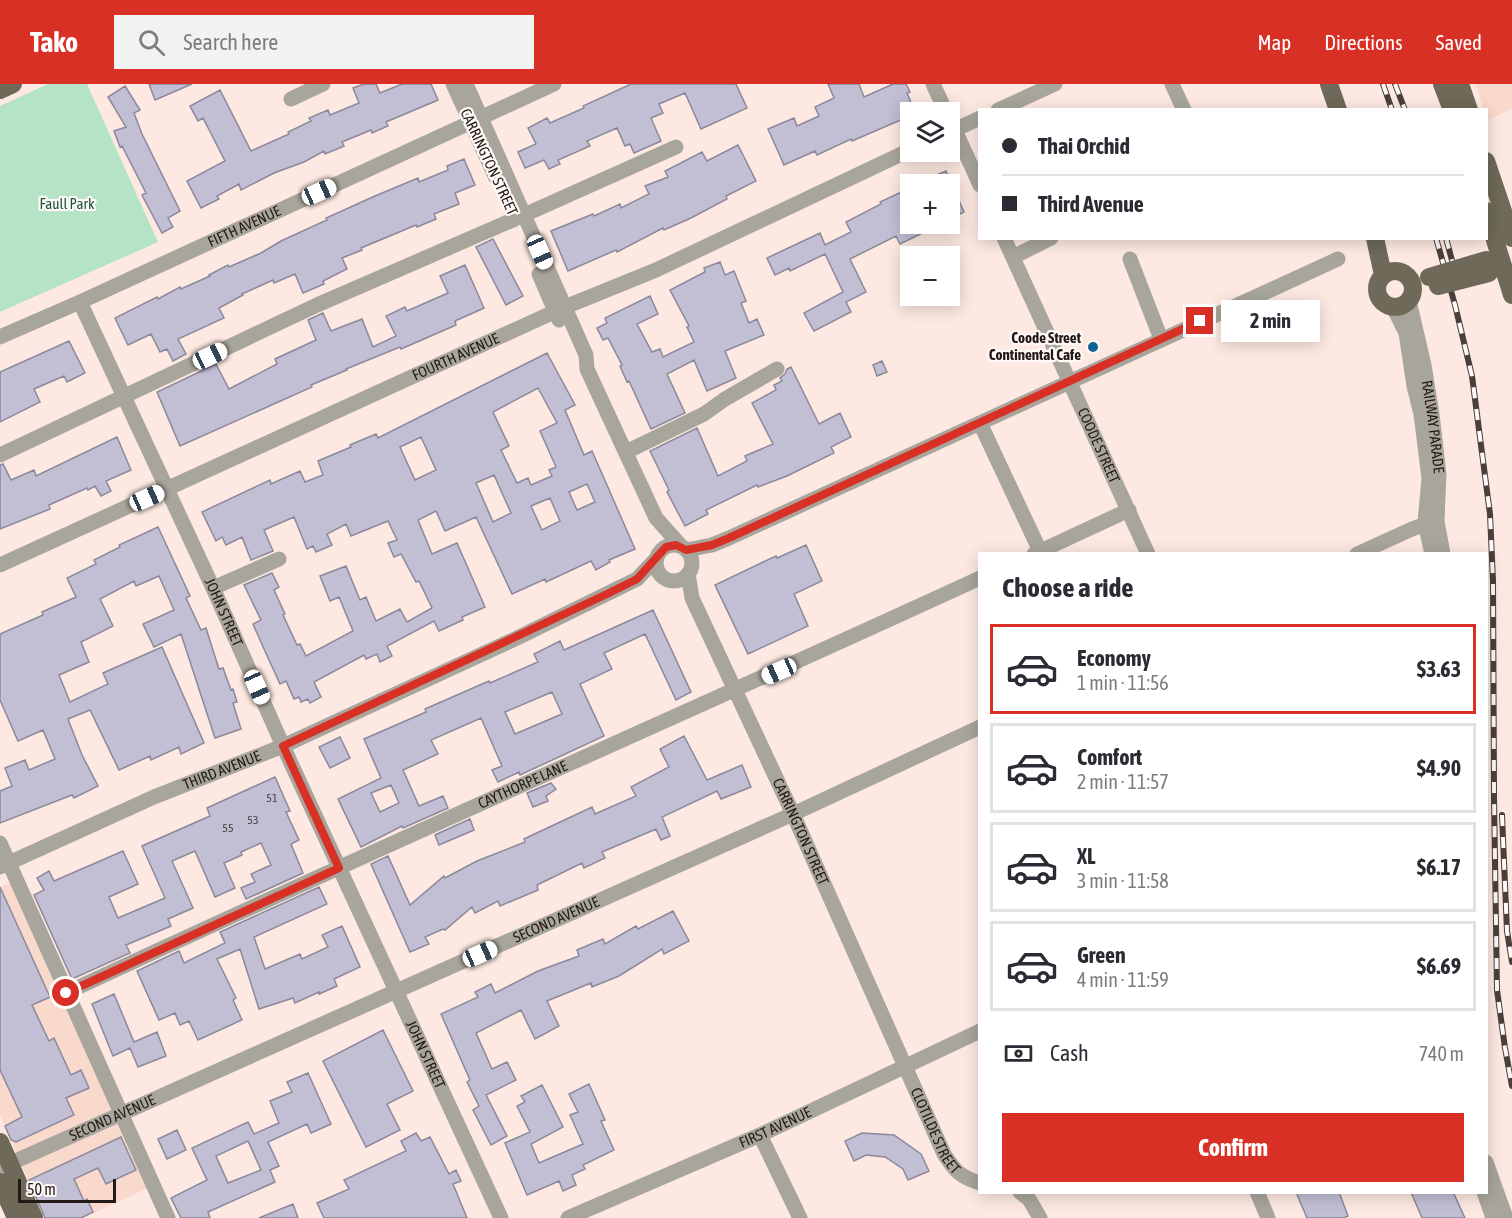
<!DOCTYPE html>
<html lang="en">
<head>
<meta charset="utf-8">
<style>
	body { margin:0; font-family:"Asap Condensed",sans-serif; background:#f2f2f3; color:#2b2b33; height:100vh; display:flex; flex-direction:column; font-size:22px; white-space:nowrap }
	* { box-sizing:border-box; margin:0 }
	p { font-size:20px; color:#7c7c81 }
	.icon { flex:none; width:33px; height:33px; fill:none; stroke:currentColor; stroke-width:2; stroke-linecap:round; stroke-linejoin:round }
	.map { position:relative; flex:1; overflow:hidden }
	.panel { position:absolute; left:978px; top:468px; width:510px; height:642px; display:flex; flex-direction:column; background:#fff; border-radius:0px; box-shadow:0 3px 15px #0003 }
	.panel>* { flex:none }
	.guide { position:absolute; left:978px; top:24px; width:510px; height:132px; border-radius:0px; box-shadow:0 3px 15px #0003; display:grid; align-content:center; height:132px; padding:0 24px; background:#fff }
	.tools { position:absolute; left:900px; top:18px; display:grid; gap:12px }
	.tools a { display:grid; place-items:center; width:60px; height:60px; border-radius:0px; background:#fff; box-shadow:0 3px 15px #0003; font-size:30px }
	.scale { position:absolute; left:18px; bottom:15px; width:98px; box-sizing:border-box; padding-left:6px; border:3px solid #231a17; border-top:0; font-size:16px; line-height:21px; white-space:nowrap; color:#231a17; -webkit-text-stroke:4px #fffaf8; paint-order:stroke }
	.end { position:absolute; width:27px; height:27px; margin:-14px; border:8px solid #d93025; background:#fff; box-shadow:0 0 0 3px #fff }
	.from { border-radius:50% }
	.bubble { position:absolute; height:42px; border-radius:0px; background:#fff; box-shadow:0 3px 15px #0003; font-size:20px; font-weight:700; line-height:42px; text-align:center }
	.car { position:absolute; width:18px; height:36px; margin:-18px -9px; border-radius:8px; box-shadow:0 0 4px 2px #0007; background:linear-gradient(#fff 24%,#345 0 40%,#fff 0 76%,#345 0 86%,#fff 0) }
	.guide b { display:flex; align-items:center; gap:21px; height:57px; font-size:22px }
	.guide b+b { border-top:2px solid #e1e1e2 }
	.guide i { width:15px; height:15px; background:#2b2b33 }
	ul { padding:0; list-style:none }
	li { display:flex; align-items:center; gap:18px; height:90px; margin:0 12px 9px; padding:0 12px; border:3px solid #e1e1e2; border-radius:0px }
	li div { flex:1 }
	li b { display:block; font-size:22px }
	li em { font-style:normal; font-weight:700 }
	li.on { border-color:#d93025 }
	li>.icon { width:54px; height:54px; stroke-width:1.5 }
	h2 { padding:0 24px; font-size:27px; line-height:72px }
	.pay { display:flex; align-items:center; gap:15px; height:66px; padding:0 24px; font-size:22px }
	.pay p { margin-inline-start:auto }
	.button { display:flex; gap:12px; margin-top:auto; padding:12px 24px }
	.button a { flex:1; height:69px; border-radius:0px; background:#d93025; color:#fff; font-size:24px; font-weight:700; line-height:69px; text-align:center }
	header { display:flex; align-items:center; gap:36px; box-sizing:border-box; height:84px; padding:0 30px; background:#d93025; color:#fff }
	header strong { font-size:28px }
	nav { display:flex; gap:33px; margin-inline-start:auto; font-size:21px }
	.search { width:420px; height:54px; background:#f2f2f3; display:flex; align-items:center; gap:15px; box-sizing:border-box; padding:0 21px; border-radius:0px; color:#7c7c81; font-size:22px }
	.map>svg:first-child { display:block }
	.built { fill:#fad9cd }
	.green { fill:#b4e3c5 }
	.building { fill:#c2bfd5; stroke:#8b889c; stroke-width:1.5; fill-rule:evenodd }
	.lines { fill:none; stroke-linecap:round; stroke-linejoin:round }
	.minor { stroke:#a8a59c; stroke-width:15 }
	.major { stroke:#6e6958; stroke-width:18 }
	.rail-casing { stroke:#4a3f3b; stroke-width:6 }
	.rail { stroke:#fffaf8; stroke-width:4; stroke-dasharray:11; stroke-linecap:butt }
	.major-bridge { stroke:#6e6958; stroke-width:18 }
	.route { stroke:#d93025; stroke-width:8 }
	.poi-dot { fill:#126194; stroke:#fffaf8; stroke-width:2 }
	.labels { text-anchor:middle; stroke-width:4.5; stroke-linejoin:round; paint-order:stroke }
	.number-label { font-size:12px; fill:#4b4346 }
	.street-label { font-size:15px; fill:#231a17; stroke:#fffaf8 }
	.park-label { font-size:15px; fill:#1a5637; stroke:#fffaf8 }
	.poi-label { font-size:15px; font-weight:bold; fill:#231a17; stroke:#fffaf8; text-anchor:end }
</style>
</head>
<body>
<header>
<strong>Tako</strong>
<div class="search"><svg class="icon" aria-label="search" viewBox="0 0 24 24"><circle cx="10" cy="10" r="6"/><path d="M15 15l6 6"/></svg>Search here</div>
<nav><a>Map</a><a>Directions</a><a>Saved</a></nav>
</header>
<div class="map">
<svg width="1512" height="1134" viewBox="0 0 1512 1134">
	<rect width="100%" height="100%" fill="#fde9e1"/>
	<path class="built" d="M1476,0H1512V25L1487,36L1486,26L1483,25Z
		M11,798L154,1101L84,1134H44L0,1030V803Z"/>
	<path class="green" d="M48,0H87L158,158L0,228V22Z"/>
	<path class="building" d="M149,0H192L155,16Z
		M364,0H376L380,9L402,0H431L438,16L386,38L388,42L372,49L371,46L342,58L344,62L325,70L324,67L304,78L274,89L241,106L239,100L217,112L219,115L201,124L187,97L225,77L203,34L198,37L190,22L220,6L251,67L289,50L288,48L311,37L309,34L328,26L330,31L359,19L353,4Z
		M631,0H736L747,24L701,45L685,9L659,20L663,29L651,34L661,57L634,69L630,60L625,62L617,44L587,57L590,62L558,76L560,80L549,85L544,76L525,84L518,68L536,60L528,44L547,34L550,39L584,24L583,22Z
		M828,0H859L864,13L893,0H906L910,8L907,9L915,28H910V32L852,57L851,55L817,71L815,67L784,81L768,45L794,34L797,42L819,32L815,23L834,14Z
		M125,2L140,26L134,29L142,50L180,127L168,134L173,143L162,149L142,111L146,109L122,62L120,63L114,47L126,43L108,13Z
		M738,61L756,97L726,112L727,115L691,134L664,146L663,144L617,168L616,166L568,187L551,147L593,130L594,132L620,120L621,124L649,110L645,102L668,93L665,87L702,68L707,77Z
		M464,75L475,101L455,109L459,120L434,130L436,135L417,143L416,141L361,164L362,166L342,174L347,185L323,197L324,200L303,209L295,190L274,199L273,196L242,210L243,211L219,224L224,234L178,255L186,270L173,277L167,265L160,268L151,250L128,261L115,234L157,213L158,215L180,203L181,205L210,192L209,191L228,181L229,183L261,169L281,157L327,136L326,134L375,112L418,94L419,98L448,86L447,82Z
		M946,87L964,128L950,135V100H915Z
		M910,104V140H941L900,160L896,152L850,175L866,208L846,218L851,228L814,247L804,229L843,208L825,170L790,187L789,184L775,191L767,174L820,149L825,161L851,148L846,138L881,120L880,118Z
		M493,155L523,212L506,221L476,163Z
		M720,178L725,191L734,187L746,217L741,219L749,239L757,235L764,251L725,267L736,294L707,307L694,276L667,290L685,329L651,345L629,297L627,298L620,282L622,281L608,254L603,256L597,244L607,239L605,234L650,212L658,230L637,240L652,268L660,265L663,273L694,258L687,243L689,242L670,206L705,188L704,184Z
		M465,181L484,224L455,237L456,241L401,265L400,263L346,285L347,286L311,301L312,303L180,362L157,308L216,280L229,305L277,280L275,275L316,256L308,236L323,229L331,247L362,235L373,263L396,252L386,232L405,223L407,227L448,209L440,192Z
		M69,257L85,289L67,298L64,292L34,305L40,318L0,338V288Z
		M547,269L575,321L565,326L584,371L592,367L635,465L609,476L610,478L596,486L591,477L546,498L545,495L512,510L476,433L445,447L436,427L418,436L432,470L457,459L485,523L462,533L463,536L439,547L434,537L387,562L392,572L380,578L377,570L366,575L364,571L314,598L321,613L310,619L308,615L301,618L299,613L294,615L286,597L280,600L264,565L253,540L261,536L244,501L272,489L279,503L274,506L285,530L283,531L297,561L300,560L306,572L353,547L339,513L330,517L320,492L346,482L360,516L366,513L376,537L400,525L407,538L432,524L419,497L416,498L401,470L394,473L388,459L397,456L388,437L351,452L346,440L327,450L332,461L316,468L313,462L307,465L294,433L264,446L273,467L251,476L242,453L226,461L222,453L216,457L202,428L270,396L271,400L300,387L305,398L323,391L318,377L351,363L350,361L376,350L378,354ZM538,304L557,339L540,347L556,383L549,386L552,392L531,401L528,394L517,399L501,366L509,362L493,328ZM421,353L436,386L415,396L400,363ZM494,391L511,429L493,438L476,399ZM587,400L595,418L577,426L569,408ZM550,414L560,437L542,446L531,422Z
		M882,277L887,288L877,292L873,281Z
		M791,283L819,340L840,329L851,353L831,363L834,369L787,392L758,403L757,401L706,426L708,430L685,442L667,408L669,406L650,367L697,344L718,392L747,377L745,372L773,360L752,319L776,306L774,301L782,297L780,294L785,290L787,285Z
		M117,353L131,386L106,397L111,407L101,412L95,402L88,406L87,404L49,421L50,425L0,445V381L3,380L11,396L34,386L36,392Z
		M158,443L190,512L186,514L201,546L206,544L219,585L223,584L231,606L233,605L237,618L233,619L241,645L215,654L181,550L154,563L143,540L174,526L159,492L136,502L134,497L100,515L113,542L81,558L89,578L59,591L70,618L108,600L103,589L162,563L204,659L181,670L179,663L151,676L150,672L119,686L90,626L68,635L82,671L98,702L74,714L72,711L0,739V707L12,702L5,684L25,676L29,686L55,675L43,646L18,657L0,616V550L43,531L42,528L76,513L67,494L96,480L94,476L120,463L119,461Z
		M806,461L822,497L794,510L808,542L748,570L715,501L776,472L777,474Z
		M653,526L691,608L676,616L645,550L604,569L612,585L580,600L604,652L520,691L519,688L498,698L492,686L502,682L481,634L431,656L438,670L403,686L419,722L443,712L448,724L403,744L402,742L361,763L338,715L381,694L364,655L426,628L425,625L489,597L490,599L538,578L534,570L560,557L564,566ZM552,608L562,630L515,650L505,628ZM391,701L399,719L380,728L371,709Z
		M684,652L707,696L742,681L751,703L721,715L717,707L662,733L670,752L661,756L656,745L602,768L605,774L584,784L582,779L537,801L538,806L500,822L498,817L475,829L472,823L445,846L443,845L425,853L429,860L410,868L371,780L388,772L410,821L444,792L445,794L477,777L525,758L524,755L592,723L595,730L636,712L631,703L669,683L660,665Z
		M340,653L350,674L330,684L319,663Z
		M275,693L290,727L286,728L299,756L291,760L303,789L246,815L241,804L255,798L251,790L271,781L261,759L241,768L242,771L224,779L235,804L215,813L195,767L172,777L193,824L168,835L171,842L126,861L130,869L72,895L34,811L44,806L37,794L49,787L54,797L123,767L138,800L109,813L118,834L165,814L142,762L210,732L207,724Z
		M551,699L556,705L546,712L548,717L533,723L527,709Z
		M470,735L474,746L439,761L435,751Z
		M0,803L50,913L32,921L49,957L54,954L71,991L81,986L89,1004L66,1014L74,1031L16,1058L11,1056L5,1042L22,1033L0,986Z
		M319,803L327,820L254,853L265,885L300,870L302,875L328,863L322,851L342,842L360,883L334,895L337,902L319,910V908L295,919L293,914L259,925L240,865L217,875L236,914L233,916L242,936L198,956L189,937L180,941L175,929L159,936L137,887L179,867L184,879L225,859L220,848Z
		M673,827L689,857L664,870L662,865L619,892L592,903L591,899L547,917L559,942L535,955L521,926L476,949L492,985L507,978L516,996L486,1011L507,1052L491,1061L473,1026L479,1022L467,998L470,996L441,930L478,913L475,908L491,900L495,909L538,887L579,872L577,866L603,855L605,860L636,842L638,845Z
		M114,910L134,958L157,948L166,972L138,983L130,964L113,972L92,920Z
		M383,946L413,1007L387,1020L400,1046L366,1063L323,977Z
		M308,989L331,1040L311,1049L307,1040L268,1058L279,1082L270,1086L275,1098L208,1128L210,1134H181L171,1114L207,1096L192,1064L248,1038L254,1050L279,1039L270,1017L292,1008L287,998ZM248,1057L261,1086L228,1099L216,1072Z
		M589,1000L605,1036L601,1037L614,1066L583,1081L585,1085L572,1091L576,1101L563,1107L559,1097L527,1111L505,1059L530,1048L517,1022L525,1018L521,1012L542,1001L563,1043L531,1060L539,1079L583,1060L570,1031L578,1028L569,1010Z
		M177,1046L186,1066L167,1075L158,1055Z
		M416,1049L421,1057L430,1053L449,1090L456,1086L461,1097L453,1100L467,1134H324L317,1119L349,1105L344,1096L406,1067L401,1057Z
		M862,1049L894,1051L921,1070L929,1087L908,1096L903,1085L885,1073L866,1071L854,1077L845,1057Z
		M121,1053L136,1086L106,1100L98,1084L74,1095L84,1117L87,1115L93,1128L81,1134H45L29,1096Z
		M1296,1108H1339L1348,1132L1343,1134H1307Z
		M1411,1108H1453L1465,1134H1422Z
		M293,1120L298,1134H259Z"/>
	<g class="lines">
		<g class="minor">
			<path d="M453,0L496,94"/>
			<path d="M466,0L586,271L587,285L656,434L681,462"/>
			<path d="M933,0L946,28"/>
			<path d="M1172,0L1184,26"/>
			<path d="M291,15L323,0"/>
			<path d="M998,26L1055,0"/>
			<path d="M950,35L980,101"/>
			<path d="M950,48L980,34"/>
			<path d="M524,131L676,63"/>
			<path id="s1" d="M1004,154L1148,470"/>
			<path d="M1013,173L1051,154"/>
			<path d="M1130,175L1161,255"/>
			<path d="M539,190L559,236"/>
			<path id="s2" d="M1409,217L1424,281L1432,330L1439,390L1437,437L1443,470"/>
			<path id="s3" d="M80,218L213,504L283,662L501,1134"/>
			<path d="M1393,223L1406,249L1414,302L1421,330L1429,394L1425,439L1432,470"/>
			<path id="s4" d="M0,253L80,218L554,0"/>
			<path d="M980,339L1040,467"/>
			<path d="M626,368L704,330L725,315L777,285"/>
			<path d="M0,371L317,221L515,135"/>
			<circle cx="674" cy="479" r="18"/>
			<path d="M686,466L712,461L729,454L1338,175"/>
			<path d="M1034,470L1129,426"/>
			<path d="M1357,470L1412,445L1434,437"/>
			<path id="s5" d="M0,481L565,223L656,186L910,66"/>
			<path id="s6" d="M688,490L692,514L793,730L944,1070C955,1087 960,1093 980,1099"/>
			<path d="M213,504L279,475"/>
			<path d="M0,759L168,1134"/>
			<path id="s7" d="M0,783L154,713L283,662L517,554L637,495L656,475"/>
			<path id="s8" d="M66,909C369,767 676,634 980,494"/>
			<path d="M760,1051L800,1134"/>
			<path d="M1486,1078L1506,1134"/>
			<path id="s9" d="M0,1084L793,730L980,643"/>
			<path d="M1020,1108L1029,1115L1040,1134"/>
			<path d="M1257,1108L1268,1134"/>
			<path d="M1484,1108L1493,1134"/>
			<path id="s10" d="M568,1134L760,1051L980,947"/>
		</g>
		<path class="major" d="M1329,0L1338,26
			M1442,0L1452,26
			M1460,0L1469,26
			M0,6L13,0
			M1486,77L1512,154
			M1486,127L1512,211
			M1375,154L1383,191
			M1377 205a18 18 0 1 1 36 0a18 18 0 1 1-36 0Z
			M0,1058L34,1134
			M0,1098L16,1134"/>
		<defs>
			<path id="rail" d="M1383,0L1392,26
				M1395,0L1405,26
				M1436,154L1455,221L1472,292L1490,430L1493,497L1494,713L1497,906L1505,964L1512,1002
				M1446,154L1457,195
				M1502,731L1507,847L1512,878"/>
		</defs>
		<use href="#rail" class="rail-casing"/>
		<use href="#rail" class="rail"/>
		<path class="major-bridge" d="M1429,193L1486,176
			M1438,202L1489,189"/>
	</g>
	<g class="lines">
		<path class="route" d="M66,909L339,784L283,662L607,510L637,495L666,463L676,461L686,466L712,461L729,454L1200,237"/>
	</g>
	<circle class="poi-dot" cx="1093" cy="263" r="6"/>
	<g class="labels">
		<g class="number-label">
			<text x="272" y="718">51</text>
			<text x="253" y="740">53</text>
			<text x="228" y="748">55</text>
		</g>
		<g class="street-label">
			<text transform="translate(489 78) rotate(65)" y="5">CARRINGTON STREET</text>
			<text dy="5" stroke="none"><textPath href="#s4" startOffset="268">FIFTH AVENUE</textPath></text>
			<text dy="5" stroke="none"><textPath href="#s5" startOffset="501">FOURTH AVENUE</textPath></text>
			<text dy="5" stroke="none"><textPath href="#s2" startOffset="128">RAILWAY PARADE</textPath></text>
			<text dy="5" stroke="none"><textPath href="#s1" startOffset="228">COODE STREET</textPath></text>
			<text dy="5" stroke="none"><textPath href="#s3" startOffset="342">JOHN STREET</textPath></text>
			<text dy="5" stroke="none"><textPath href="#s7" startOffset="242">THIRD AVENUE</textPath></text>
			<text dy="5" stroke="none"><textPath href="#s8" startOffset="502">CAYTHORPE LANE</textPath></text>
			<text dy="5" stroke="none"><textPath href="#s6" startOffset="282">CARRINGTON STREET</textPath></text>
			<text dy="5" stroke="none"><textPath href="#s9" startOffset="609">SECOND AVENUE</textPath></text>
			<text dy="5" stroke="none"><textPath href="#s3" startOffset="828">JOHN STREET</textPath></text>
			<text dy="5" stroke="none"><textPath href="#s9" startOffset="123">SECOND AVENUE</textPath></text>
			<text dy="5" stroke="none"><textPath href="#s10" startOffset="226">FIRST AVENUE</textPath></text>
			<text dy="5" stroke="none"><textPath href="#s6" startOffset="610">CLOTILDE STREET</textPath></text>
		</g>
		<g class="park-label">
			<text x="67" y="125">Faull Park</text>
		</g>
		<g class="poi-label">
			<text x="1081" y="259">Coode Street<tspan x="1081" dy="17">Continental Cafe</tspan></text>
		</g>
	</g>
</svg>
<div class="tools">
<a><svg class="icon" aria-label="layers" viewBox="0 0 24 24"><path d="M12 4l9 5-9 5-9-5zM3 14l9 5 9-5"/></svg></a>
<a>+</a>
<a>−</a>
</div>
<div class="scale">50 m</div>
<i class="end from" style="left:66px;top:909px"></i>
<i class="end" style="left:1200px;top:237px"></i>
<div class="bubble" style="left:1221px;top:216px;width:99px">2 min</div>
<i class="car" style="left:319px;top:108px;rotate:66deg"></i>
<i class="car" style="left:540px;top:168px;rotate:156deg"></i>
<i class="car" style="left:210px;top:272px;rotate:65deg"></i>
<i class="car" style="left:147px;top:414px;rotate:66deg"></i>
<i class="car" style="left:779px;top:587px;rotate:246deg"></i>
<i class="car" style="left:257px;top:603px;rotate:156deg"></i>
<i class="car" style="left:480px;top:870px;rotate:66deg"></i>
<div class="guide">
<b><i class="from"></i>Thai Orchid</b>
<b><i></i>Third Avenue</b>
</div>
<section class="panel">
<h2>Choose a ride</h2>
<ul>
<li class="on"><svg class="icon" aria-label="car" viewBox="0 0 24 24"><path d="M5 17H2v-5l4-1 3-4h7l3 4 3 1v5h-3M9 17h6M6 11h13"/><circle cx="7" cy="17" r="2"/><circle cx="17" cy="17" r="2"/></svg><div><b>Economy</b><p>1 min · 11:56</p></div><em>$3.63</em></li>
<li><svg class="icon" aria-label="car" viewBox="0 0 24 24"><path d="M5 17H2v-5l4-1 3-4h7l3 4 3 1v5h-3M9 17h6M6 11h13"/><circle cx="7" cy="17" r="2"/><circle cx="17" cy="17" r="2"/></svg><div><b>Comfort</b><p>2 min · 11:57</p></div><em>$4.90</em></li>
<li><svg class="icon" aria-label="car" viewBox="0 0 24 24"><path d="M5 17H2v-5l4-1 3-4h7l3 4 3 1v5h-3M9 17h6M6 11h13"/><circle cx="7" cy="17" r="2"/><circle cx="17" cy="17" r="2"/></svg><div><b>XL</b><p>3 min · 11:58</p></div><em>$6.17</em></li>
<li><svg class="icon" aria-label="car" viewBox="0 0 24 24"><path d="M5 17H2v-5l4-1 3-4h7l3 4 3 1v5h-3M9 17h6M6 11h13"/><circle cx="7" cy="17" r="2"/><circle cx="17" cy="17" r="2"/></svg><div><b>Green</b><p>4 min · 11:59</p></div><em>$6.69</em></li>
</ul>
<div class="pay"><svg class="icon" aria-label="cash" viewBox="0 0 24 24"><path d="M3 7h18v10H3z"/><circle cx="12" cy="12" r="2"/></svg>Cash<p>740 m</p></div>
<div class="button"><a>Confirm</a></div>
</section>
</div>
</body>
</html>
